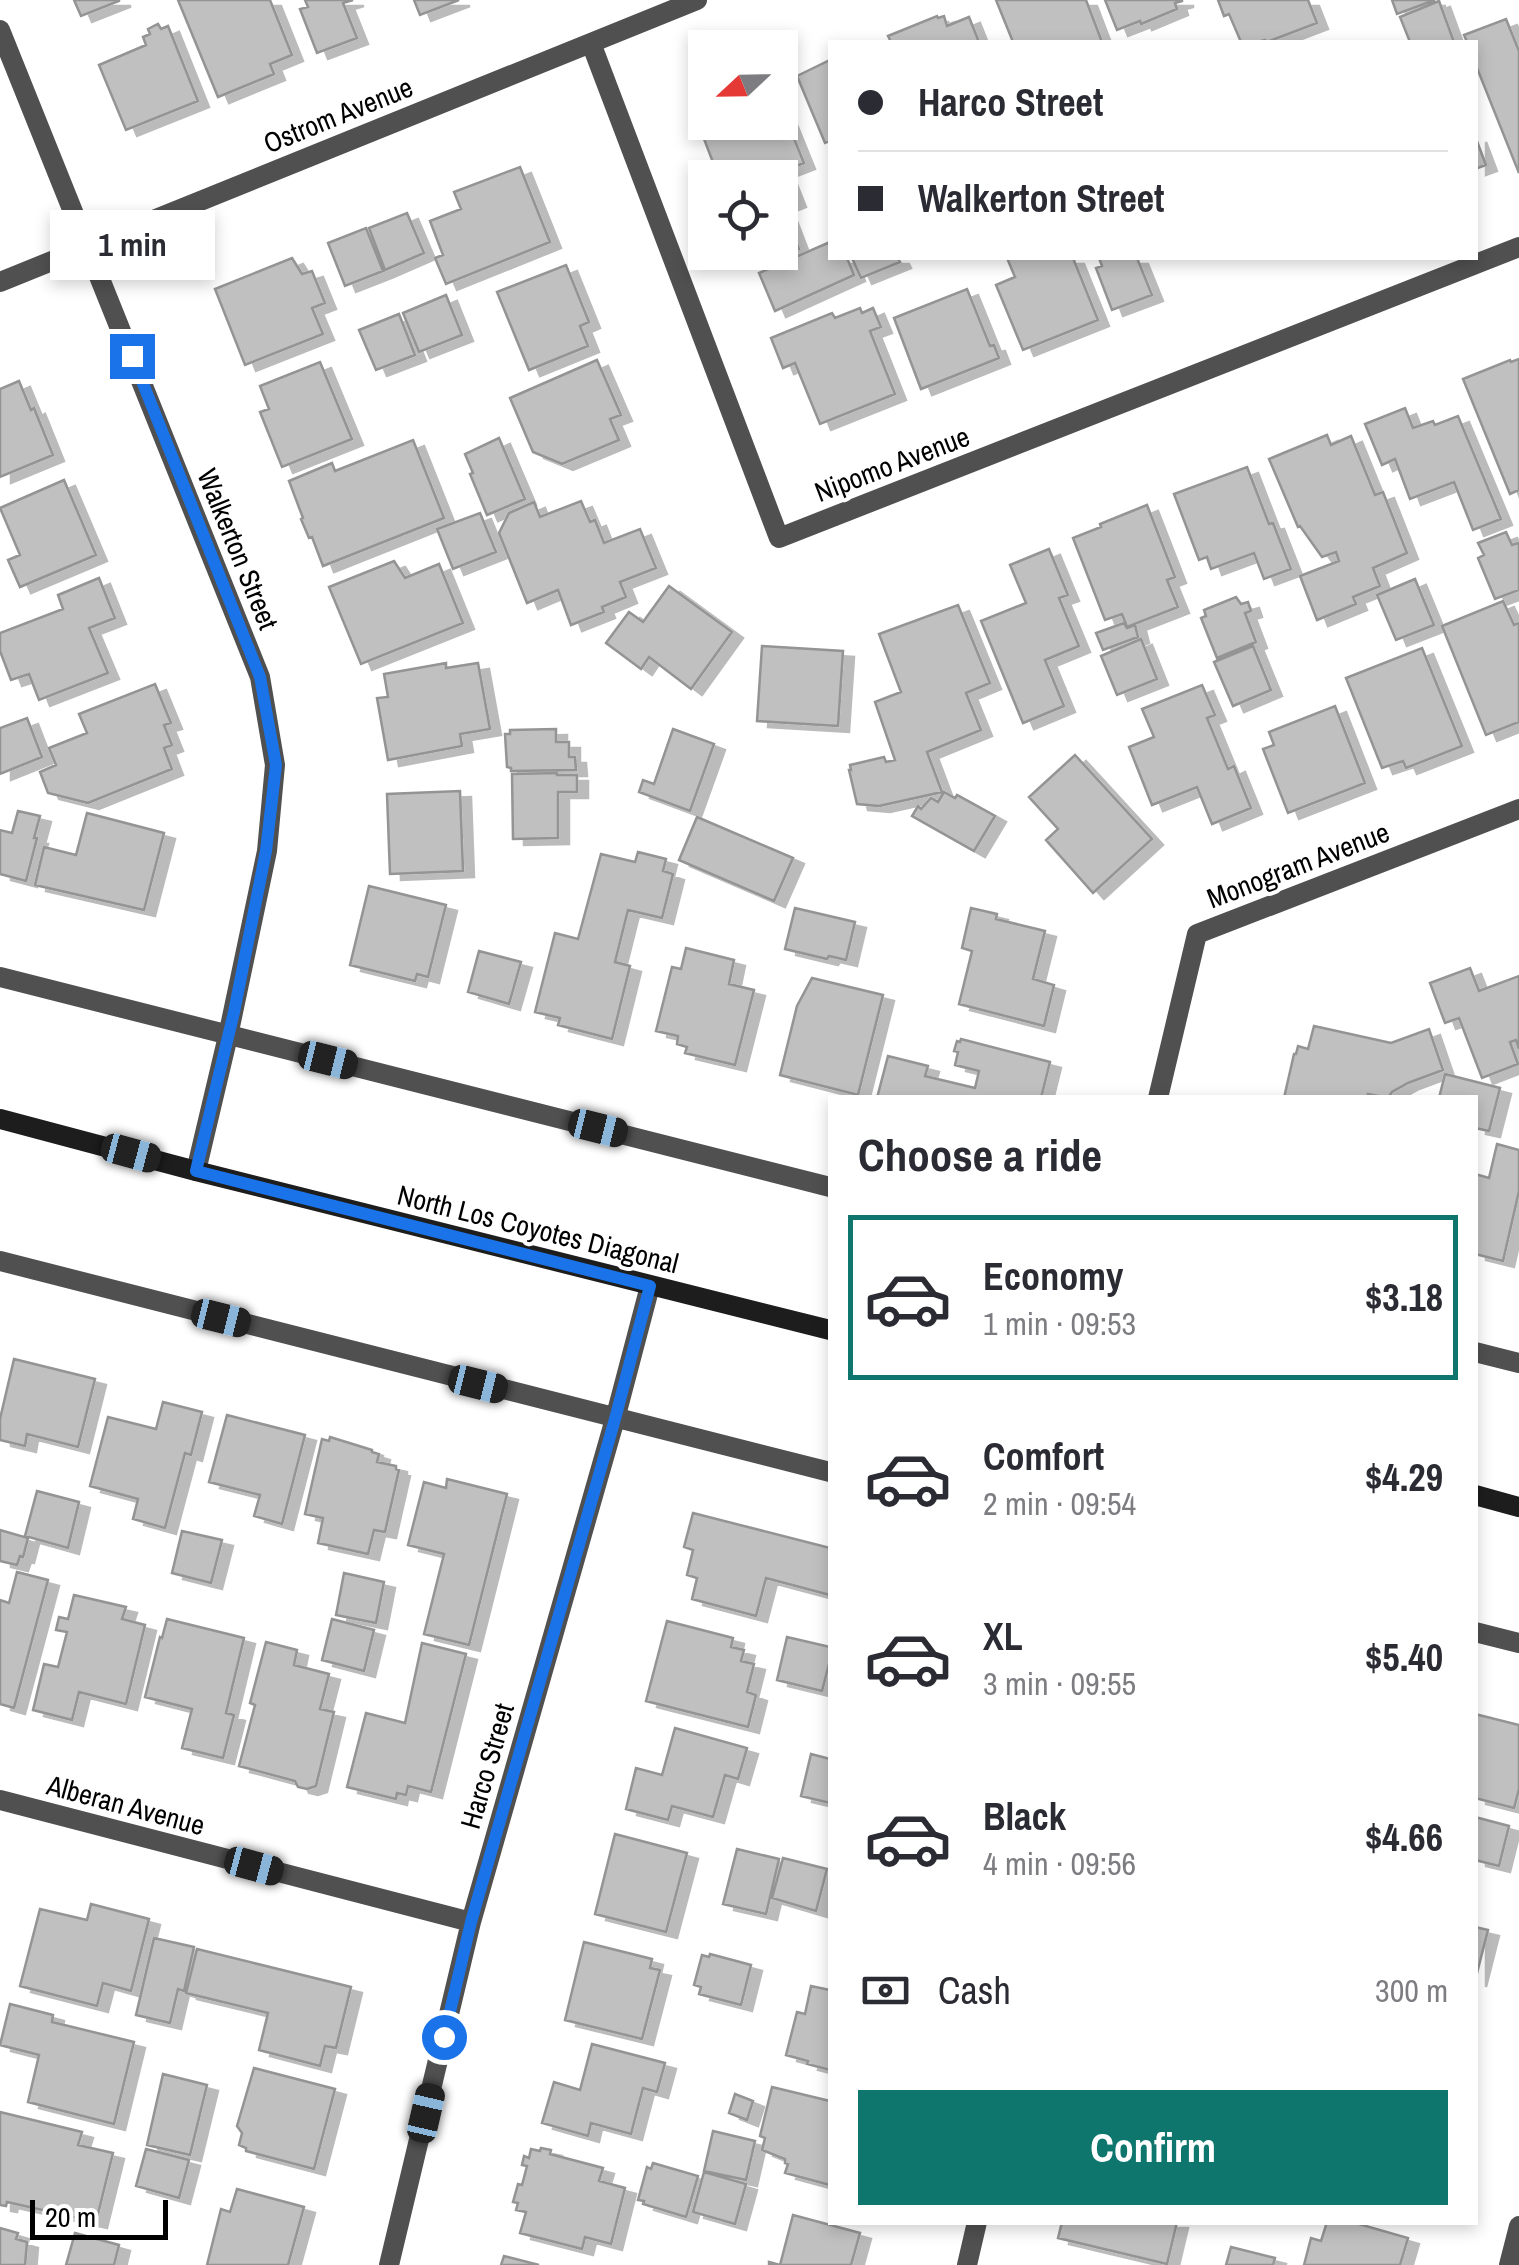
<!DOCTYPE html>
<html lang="en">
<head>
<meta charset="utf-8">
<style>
	body { margin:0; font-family:"Archivo Narrow",sans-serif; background:#f2f2f3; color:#2b2b33; height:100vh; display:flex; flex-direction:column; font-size:38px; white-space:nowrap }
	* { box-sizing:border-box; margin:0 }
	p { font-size:32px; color:#7c7c81 }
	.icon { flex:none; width:55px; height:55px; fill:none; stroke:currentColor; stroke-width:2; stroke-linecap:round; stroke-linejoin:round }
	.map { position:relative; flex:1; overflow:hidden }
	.sheet { position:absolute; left:828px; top:1095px; width:650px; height:1130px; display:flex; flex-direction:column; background:#fff; border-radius:0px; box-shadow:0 5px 15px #0003 }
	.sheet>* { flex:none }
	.hud { position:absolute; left:828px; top:40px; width:650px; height:220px; border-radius:0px; box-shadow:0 5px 15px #0003; display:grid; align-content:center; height:220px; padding:0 30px; background:#fff }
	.needle { width:65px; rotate:248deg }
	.fabs { position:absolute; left:688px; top:30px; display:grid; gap:20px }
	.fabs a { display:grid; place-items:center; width:110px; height:110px; border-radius:0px; background:#fff; box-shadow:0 5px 15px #0003; font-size:50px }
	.scale { position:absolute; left:30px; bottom:25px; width:138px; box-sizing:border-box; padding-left:10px; border:5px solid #000; border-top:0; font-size:28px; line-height:35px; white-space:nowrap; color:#000; -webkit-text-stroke:8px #fff; paint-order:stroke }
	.end { position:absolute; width:45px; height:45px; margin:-22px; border:12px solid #1a73e8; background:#fff; box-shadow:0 0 0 5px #fff }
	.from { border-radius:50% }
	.bubble { position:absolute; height:70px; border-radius:0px; background:#fff; box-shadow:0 5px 15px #0003; font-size:32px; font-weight:800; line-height:70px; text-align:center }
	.car { position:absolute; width:30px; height:60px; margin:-30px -15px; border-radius:12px; box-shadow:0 0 8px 2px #0007; background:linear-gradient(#222 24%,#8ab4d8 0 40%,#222 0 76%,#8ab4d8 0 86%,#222 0) }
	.hud b { display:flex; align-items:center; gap:35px; height:95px; font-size:38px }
	.hud b+b { border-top:2px solid #e1e1e2 }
	.hud i { width:25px; height:25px; background:#2b2b33 }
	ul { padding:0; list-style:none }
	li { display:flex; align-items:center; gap:30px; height:165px; margin:0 20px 15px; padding:0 10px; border:5px solid transparent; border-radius:0px }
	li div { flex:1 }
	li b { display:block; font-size:38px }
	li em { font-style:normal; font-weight:800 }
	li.selected { border-color:#0f766e }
	li>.icon { width:90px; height:90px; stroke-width:1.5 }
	h2 { padding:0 30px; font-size:45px; line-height:120px }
	.pay { display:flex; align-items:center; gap:25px; height:110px; padding:0 30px; font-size:38px }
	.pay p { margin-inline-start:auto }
	.button { display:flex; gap:20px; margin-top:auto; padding:20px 30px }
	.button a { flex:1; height:115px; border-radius:0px; background:#0f766e; color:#fff; font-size:40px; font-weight:800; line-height:115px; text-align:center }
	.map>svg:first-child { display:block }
	.building { fill:#c0c0c0; stroke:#949494; stroke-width:2.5; filter:url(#shadow) }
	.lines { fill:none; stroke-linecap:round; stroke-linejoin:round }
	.minor { stroke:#505050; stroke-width:20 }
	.secondary { stroke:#1d1d1d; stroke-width:20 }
	.route { stroke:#1a73e8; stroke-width:12 }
	.labels { text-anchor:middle; stroke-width:8; stroke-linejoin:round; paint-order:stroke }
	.street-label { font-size:28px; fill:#000; stroke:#fff }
</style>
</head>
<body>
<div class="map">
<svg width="1519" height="2265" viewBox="0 0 1519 2265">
	<defs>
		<filter id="shadow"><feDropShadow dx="11" dy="6" stdDeviation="0" flood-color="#0004"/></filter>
	</defs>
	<rect width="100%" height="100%" fill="#fff"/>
	<path class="building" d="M74,0H119V1L81,16Z
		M178,0H270L292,55L270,64L274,74L218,97Z
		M305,0H353L343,3L357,38L317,53L300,9L308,7Z
		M414,0H459L420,15Z
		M996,0H1086L1102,42H1013Z
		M1105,0H1182V1L1175,3L1177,9L1141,24L1140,21L1117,30Z
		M1218,0H1308L1317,23L1267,42L1265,40L1258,42H1241L1229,14L1224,16Z
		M1392,0H1435L1397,14Z
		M1439,1L1454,42H1410L1400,17Z
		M937,16L938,18L944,16L947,26L969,17L979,42H891L888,36Z
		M1506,19L1519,51V173L1475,63V42H1467L1464,35Z
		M158,24L161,29L168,26L198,101L126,130L99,65L146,45L143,37L150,34L148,29Z
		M830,60V141L825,143L797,76Z
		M780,104L804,163L783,171L795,201L780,207V178H719L696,118L705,115V122H780Z
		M1475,136L1486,165L1475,169Z
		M520,167L550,242L446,284L435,258L443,255L430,221L461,209L454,192Z
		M784,210L799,249L755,266L750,252H780V212Z
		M407,213L424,253L385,270L369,228Z
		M366,228L383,271L345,286L328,243Z
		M830,242V258H847L854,275L775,311L759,273Z
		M292,258L302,274L312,271L325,303L312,308L323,334L245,365L215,289Z
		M852,258H898L900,262L861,278Z
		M1007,258H1073L1098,320L1023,350L996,285L1015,277Z
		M1099,258H1137L1152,295L1112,310L1096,268L1102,266Z
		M566,265L589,322L580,326L588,346L529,370L497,292Z
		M967,289L990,346L994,345L999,358L921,389L894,318Z
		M446,295L462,335L419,352L403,313Z
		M860,308L862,313L873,308L881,327L870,331L895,394L820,424L795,363L783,368L771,338L832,313L835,318Z
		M399,314L415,355L376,370L359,330Z
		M1519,359V490L1510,494L1463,379L1510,360L1511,362Z
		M597,360L621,415L610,419L619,440L562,464L533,452L510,398Z
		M320,362L352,439L282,467L260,412L269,409L260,386Z
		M19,381L31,410L34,408L53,455L0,477V389Z
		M1405,408L1413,428L1433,421L1435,425L1458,416L1501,519L1473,530L1454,482L1410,499L1395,459L1382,465L1365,424Z
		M1327,435L1331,445L1351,436L1375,495L1383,492L1407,553L1373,568L1380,586L1353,597L1356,604L1317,620L1300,576L1339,561L1336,552L1322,557L1300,526L1298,527L1269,459Z
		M499,438L525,499L487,515L470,474L473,473L465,454Z
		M413,440L444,518L323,566L312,537L309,538L301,519L303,518L289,481L332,463L335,471Z
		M1247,467L1269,524L1273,523L1291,569L1264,579L1254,553L1211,569L1207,557L1199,560L1174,494Z
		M64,480L96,555L20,587L8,560L20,555L0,508Z
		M581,501L590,522L595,520L604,543L640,529L656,568L620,582L626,597L602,607L604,612L571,625L558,590L527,603L499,533L509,513L534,502L540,517Z
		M1147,505L1175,577L1167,580L1178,607L1127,627L1122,614L1105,620L1073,538L1101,527L1100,524Z
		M480,513L496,552L453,569L437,529Z
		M1506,532L1512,545L1518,543L1519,545V590L1495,599L1478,558L1484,555L1478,543Z
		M1049,549L1068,595L1059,598L1079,646L1045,660L1064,706L1023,723L981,621L1026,603L1010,565Z
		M394,561L405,578L439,564L463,623L361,664L329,587Z
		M99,578L115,618L89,628L108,673L39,700L29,674L11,680L0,651V633L63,609L58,595Z
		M1415,579L1434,625L1396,640L1377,595Z
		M669,586L732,632L691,689L649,657L641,669L606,643L629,612L643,622Z
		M1236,597L1241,604L1248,602L1251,611L1245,613L1256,642L1217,658L1201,618L1206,616L1204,610Z
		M1503,601L1514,625L1519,623V722L1486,735L1442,626Z
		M958,605L990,683L966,693L981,730L927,752L942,792L879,806L857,804L849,770H851L850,765L884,757L886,762L895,760L875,702L901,692L879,634Z
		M1124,623L1127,628L1135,625L1138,637L1103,650L1096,633Z
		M1141,639L1157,679L1117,695L1101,656Z
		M762,646L843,651L838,726L757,721Z
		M1253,646L1271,690L1233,706L1214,662Z
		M1422,648L1462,746L1406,768L1403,761L1382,768L1346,678Z
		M446,663V668L478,663L490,729L460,734L462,746L388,760L377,698L388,697L384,674Z
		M155,684L171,723L164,725L172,745L164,748L172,769L88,803L48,793L40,772L56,765L49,748L87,733L79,714Z
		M1202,685L1215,715L1207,718L1228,769L1234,766L1251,808L1212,824L1197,787L1152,805L1129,747L1154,737L1142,709Z
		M1335,706L1365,783L1288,813L1263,749L1274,745L1269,732Z
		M27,718L42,757L0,774V728Z
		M556,729V742H569V757H575L576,770L511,771V768L507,767L505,734H510V730Z
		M673,729L714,744L690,811L639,792L643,780L654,784Z
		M1075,755L1152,839L1093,893L1046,840L1058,829L1029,797Z
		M557,773V775H577V792H558V838L513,839L512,774Z
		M460,791L463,871L390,874L387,794Z
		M944,792L955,798L957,795L995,816L974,851L912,816L918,806L921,809L931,798L938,802Z
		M18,811L40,816L34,838H37L26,881L0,874V830L12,833Z
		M87,813L164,833L144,910L35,885L44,847L76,855Z
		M697,817L793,858L774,901L679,860Z
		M638,852L666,859L663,871L673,874L662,918L628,910L615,962L630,966L612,1039L558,1025L560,1018L535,1012L555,933L578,939L601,854L635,862Z
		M369,886L446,905L428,977L417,974L415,981L350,965Z
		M795,908L855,922L846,960L829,956L827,959L785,949Z
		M971,908L997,914L996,919L1045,931L1033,979L1054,985L1044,1026L959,1004L972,951L962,948Z
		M686,948L734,960L729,984L754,990L735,1065L685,1053L687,1047L677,1044L678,1036L656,1031L672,967L681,969Z
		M479,951L521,962L509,1004L468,992Z
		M1470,968L1479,991L1519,976V1049L1516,1040L1510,1042L1518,1064L1482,1078L1459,1018L1445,1023L1430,983Z
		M812,978L883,995L858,1095L780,1075L797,1006Z
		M1314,1026L1391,1043L1429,1029L1443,1070L1408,1083L1392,1092L1388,1098L1368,1094L1367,1098H1284L1294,1054H1296L1298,1046L1308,1049Z
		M961,1039L1050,1062L1041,1098H877L888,1056L928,1066L925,1076L975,1088L979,1071L955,1065L958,1052L954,1051L957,1041L960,1042Z
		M1445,1074L1500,1088L1489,1131L1475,1128V1098H1439Z
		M1497,1144L1519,1150V1191L1503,1261L1475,1254V1174L1489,1178Z
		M14,1359L95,1379L78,1447L27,1434L25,1446L0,1440V1419Z
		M163,1402L202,1412L191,1455L185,1453L165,1528L133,1519L138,1499L90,1486L108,1417L156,1429Z
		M227,1415L305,1435L282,1524L254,1516L260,1495L209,1482Z
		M330,1437L372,1450V1452L379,1454L377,1462L396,1466V1469L399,1470L385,1532L374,1530L368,1554L318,1543L323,1518L305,1514L322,1439L329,1441Z
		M447,1479L507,1494L469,1645L424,1634L444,1554L408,1545L424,1482L446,1488Z
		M37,1491L79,1502L68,1548L25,1536Z
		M693,1513L830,1548V1595L766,1578L756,1616L692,1599L697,1578L687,1575L693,1550L684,1547Z
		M0,1530L28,1538L23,1557L20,1556L17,1565L0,1561Z
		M182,1531L222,1540L211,1583L172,1573Z
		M17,1572L48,1580L14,1708L0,1704V1600L9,1603Z
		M344,1573L384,1582L376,1623L336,1615Z
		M74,1595L126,1607L122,1619L145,1625L126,1704L79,1692L72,1720L33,1710L44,1664L58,1667L67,1632L56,1630L59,1617L68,1619Z
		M167,1619L244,1638L226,1713L234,1715L223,1758L182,1748L192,1709L145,1697L160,1637L162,1638Z
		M332,1619L374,1630L364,1671L322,1660Z
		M667,1621L733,1638L731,1647L744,1650L741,1661L754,1664L747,1692L756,1695L748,1727L646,1701Z
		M787,1637L830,1647V1660L822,1691L777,1680Z
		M266,1642L297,1650L294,1665L329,1674L320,1709L334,1712L316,1786L307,1789L298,1787L295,1781L239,1766L255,1705L250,1703Z
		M422,1643L466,1654L431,1792L408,1786L406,1795L397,1793L396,1799L347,1787L366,1713L405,1723Z
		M1475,1714L1519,1725V1789L1514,1808L1475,1798Z
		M675,1728L747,1748L738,1779L725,1775L713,1817L672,1806L668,1820L626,1809L636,1768L662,1775Z
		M811,1754L830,1759V1803L801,1796Z
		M1475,1817L1509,1826L1499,1866L1475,1860Z
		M615,1834L687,1853L666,1932L595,1914Z
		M737,1849L779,1859L766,1914L723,1904Z
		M783,1858L827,1869L816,1911L772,1898Z
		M91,1904L149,1919L131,1991L103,1983L97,2006L20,1986L40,1909L87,1920Z
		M1475,1927L1488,1930L1475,1981Z
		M154,1938L194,1947L184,1991L178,1989L170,2023L136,2015Z
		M584,1942L652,1959L650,1968L660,1970L642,2039L565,2020Z
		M197,1949L351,1987L336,2048L325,2046L320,2066L259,2050L268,2013L186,1993Z
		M710,1954L751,1965L741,2005L699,1994L701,1987L694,1985L702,1955L709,1957Z
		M811,1986L830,1990V2070L807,2064L808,2061L786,2055L797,2012L805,2014Z
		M10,2004L53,2015L52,2022L134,2042L114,2124L28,2102L39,2055L0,2045Z
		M592,2044L665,2063L657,2092L643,2088L631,2134L591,2123L588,2136L542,2123L554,2082L580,2090Z
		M254,2068L335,2089L314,2169L246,2151V2148L239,2145L242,2133L237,2126Z
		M163,2074L207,2085L190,2155L147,2145Z
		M772,2087L830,2101V2185L785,2173L788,2164L785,2163V2159L762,2150L765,2138L760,2136Z
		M735,2094L753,2101L747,2120L729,2113Z
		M0,2112L82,2132L78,2145L113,2153L96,2222L7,2202L6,2206L0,2205Z
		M713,2131L755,2141L746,2180L704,2171Z
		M541,2148L551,2150L550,2154L603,2168L599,2181L625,2188L611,2244L585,2237L582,2249L520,2233L526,2212L516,2210L518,2203L513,2202L518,2184L522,2185L527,2166L522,2165L524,2156L529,2158L531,2149L540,2151Z
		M146,2149L189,2160L179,2198L136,2186Z
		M653,2163L698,2176L686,2217L643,2204L644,2201L638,2200L647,2167L651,2169Z
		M704,2172L746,2184L735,2224L693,2212Z
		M237,2189L304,2207L288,2265H207L221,2209L230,2212Z
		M793,2215L860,2233L851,2265H769V2262L780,2265Z
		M1062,2222H1177L1167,2264L1058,2238Z
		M1327,2222H1352L1408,2238L1400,2265H1304L1311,2238L1321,2241Z
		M0,2228L18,2233L16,2239L27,2242L25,2265H0Z
		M75,2233L119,2245L114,2265H66Z
		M1231,2247L1275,2258L1273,2265H1226Z
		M504,2256L539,2265H501Z"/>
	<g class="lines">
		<path class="minor" d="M0,30L260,677L275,765L267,851L228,1036L196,1171
			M591,43L779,538L1519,247
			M0,282L697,0
			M0,977L830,1187
			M1158,1098L1197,934L1519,809
			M0,1261L830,1472
			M1475,1352L1519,1363
			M1475,1632L1519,1643
			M0,1800L471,1922
			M389,2265L471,1922L615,1419L650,1286
			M967,2265L977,2222
			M1509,2265L1519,2226"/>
		<path class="secondary" d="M0,1119L196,1171L830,1330
			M1475,1495L1519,1507"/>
	</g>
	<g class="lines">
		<path class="route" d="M132,356L260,677L276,765L266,851L234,1012L196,1171L650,1286L615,1419L471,1922L444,2037"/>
	</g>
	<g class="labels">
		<g class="street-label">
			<text transform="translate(338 115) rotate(-22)" y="10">Ostrom Avenue</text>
			<text transform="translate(892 464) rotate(-21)" y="10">Nipomo Avenue</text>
			<text transform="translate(238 549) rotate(68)" y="10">Walkerton Street</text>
			<text transform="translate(1298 865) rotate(-21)" y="10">Monogram Avenue</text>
			<text transform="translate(538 1229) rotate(14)" y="10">North Los Coyotes Diagonal</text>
			<text transform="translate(487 1766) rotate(-74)" y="10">Harco Street</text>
			<text transform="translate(126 1805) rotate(15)" y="10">Alberan Avenue</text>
		</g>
	</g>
</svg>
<div class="fabs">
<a><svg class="needle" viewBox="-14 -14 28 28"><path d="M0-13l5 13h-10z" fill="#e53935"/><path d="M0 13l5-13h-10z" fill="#7c7c81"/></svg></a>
<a><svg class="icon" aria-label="locate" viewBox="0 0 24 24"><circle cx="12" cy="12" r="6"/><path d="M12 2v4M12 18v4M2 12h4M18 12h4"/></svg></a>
</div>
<div class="scale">20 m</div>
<i class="end from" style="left:444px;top:2037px"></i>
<i class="end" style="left:132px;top:356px"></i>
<div class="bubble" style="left:50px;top:210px;width:165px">1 min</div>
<i class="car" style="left:328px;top:1060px;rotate:104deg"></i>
<i class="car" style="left:598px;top:1128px;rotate:104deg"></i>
<i class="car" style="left:131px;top:1153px;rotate:105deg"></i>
<i class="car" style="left:221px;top:1318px;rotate:104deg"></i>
<i class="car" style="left:478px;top:1384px;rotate:104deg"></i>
<i class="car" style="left:254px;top:1866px;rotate:105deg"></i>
<i class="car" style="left:426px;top:2113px;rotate:13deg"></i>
<div class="hud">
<b><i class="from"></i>Harco Street</b>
<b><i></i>Walkerton Street</b>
</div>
<section class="sheet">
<h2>Choose a ride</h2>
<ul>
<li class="selected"><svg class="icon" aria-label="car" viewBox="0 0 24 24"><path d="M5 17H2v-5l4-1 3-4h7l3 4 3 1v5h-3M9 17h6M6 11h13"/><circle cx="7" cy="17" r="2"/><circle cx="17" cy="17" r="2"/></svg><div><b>Economy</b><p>1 min · 09:53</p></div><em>$3.18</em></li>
<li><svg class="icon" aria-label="car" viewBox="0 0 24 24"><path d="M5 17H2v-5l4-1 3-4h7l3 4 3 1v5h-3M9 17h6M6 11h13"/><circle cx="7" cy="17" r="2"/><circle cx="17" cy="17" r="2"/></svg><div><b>Comfort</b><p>2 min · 09:54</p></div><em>$4.29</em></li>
<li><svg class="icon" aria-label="car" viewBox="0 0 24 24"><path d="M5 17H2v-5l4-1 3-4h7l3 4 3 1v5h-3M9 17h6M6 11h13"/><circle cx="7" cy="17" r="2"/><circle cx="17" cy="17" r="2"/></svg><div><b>XL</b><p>3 min · 09:55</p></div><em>$5.40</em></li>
<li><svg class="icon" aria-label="car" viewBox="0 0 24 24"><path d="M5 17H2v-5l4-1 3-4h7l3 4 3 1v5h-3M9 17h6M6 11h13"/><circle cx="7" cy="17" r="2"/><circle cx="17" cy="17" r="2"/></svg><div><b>Black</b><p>4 min · 09:56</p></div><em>$4.66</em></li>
</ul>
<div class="pay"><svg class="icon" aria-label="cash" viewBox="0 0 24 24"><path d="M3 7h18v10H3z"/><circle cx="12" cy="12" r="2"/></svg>Cash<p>300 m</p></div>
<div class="button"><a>Confirm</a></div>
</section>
</div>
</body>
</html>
